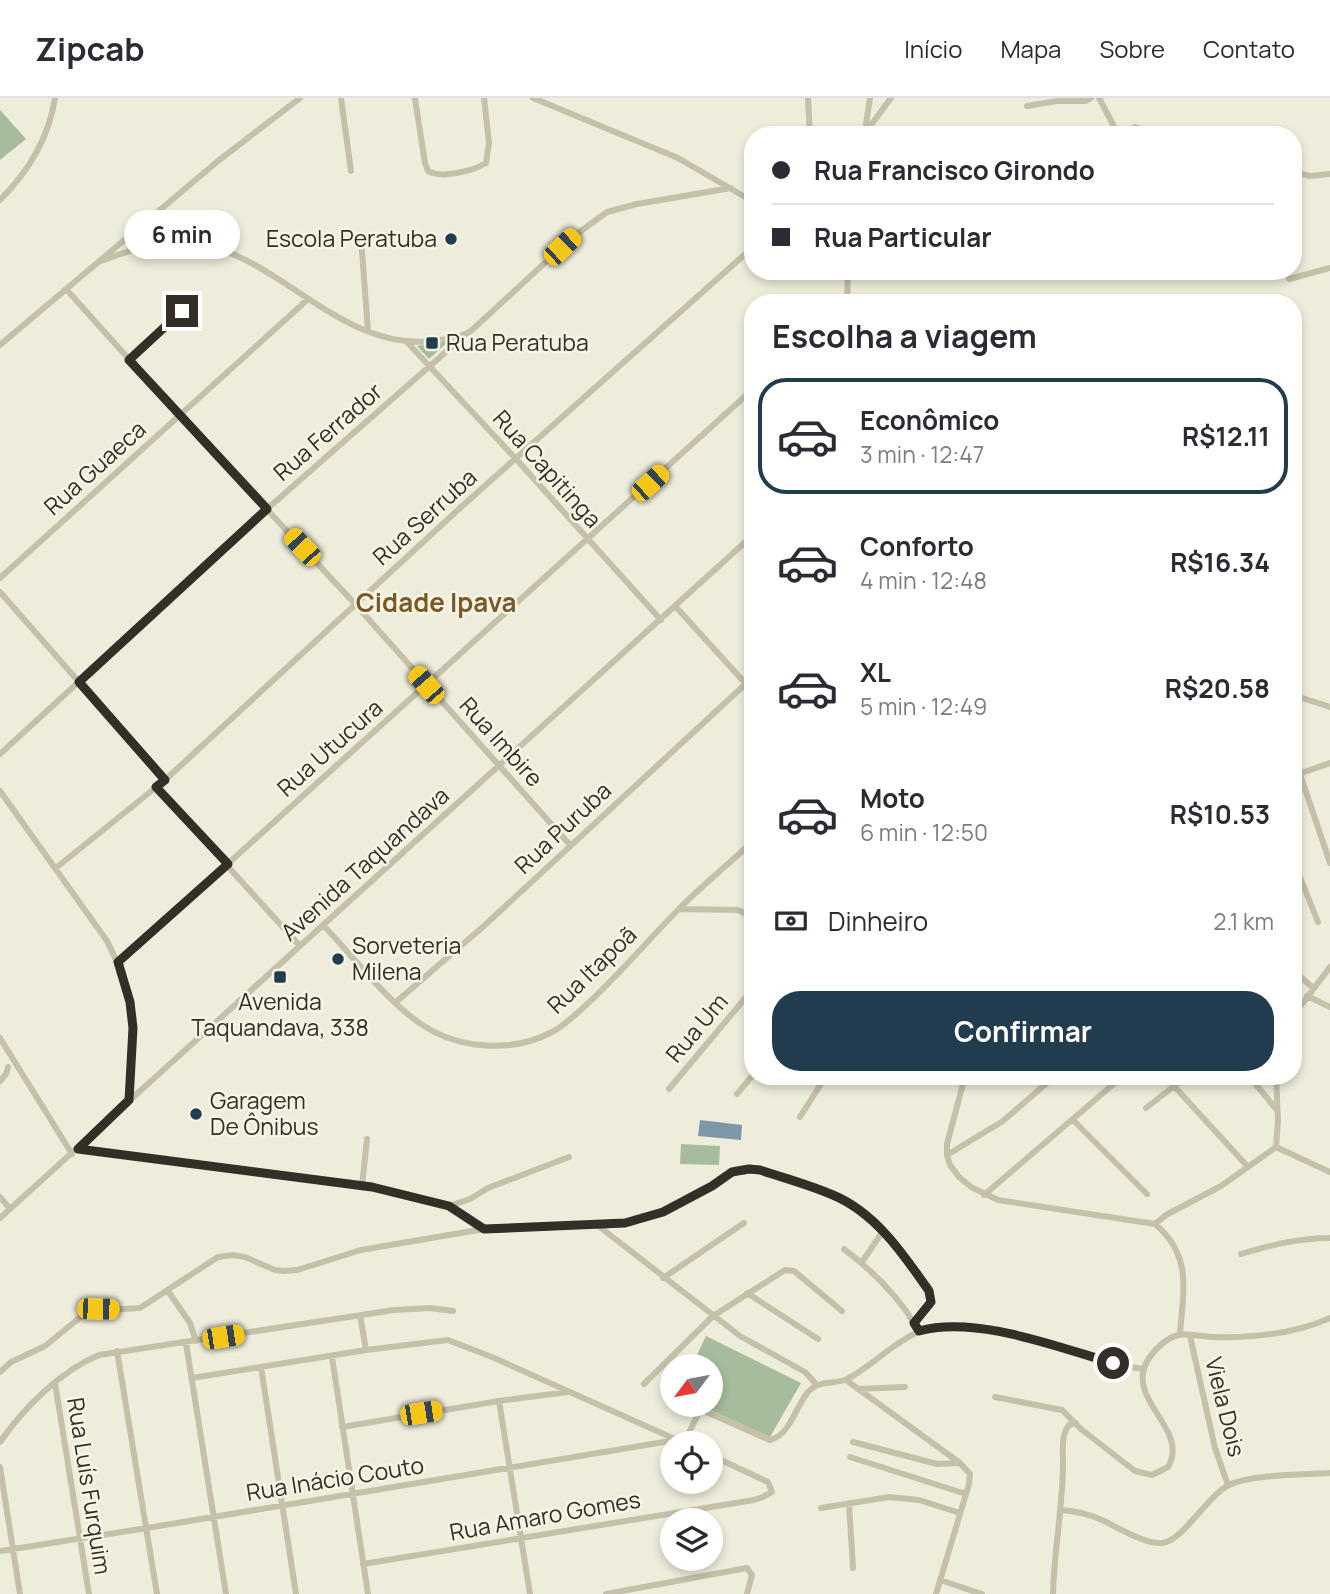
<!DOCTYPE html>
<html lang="pt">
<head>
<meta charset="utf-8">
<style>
	body { margin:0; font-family:Manrope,sans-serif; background:#f2f2f3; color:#2b2b33; height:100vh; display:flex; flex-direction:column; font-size:26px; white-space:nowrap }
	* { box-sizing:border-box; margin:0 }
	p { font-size:23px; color:#7c7c81 }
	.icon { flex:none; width:38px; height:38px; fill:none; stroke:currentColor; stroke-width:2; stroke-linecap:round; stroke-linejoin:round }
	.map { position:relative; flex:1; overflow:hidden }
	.sheet { position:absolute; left:744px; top:196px; width:558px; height:791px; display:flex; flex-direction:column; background:#fff; border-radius:28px; box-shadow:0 4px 10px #0003 }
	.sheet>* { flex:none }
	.guide { position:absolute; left:744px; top:28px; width:558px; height:154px; border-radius:28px; box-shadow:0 4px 10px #0003; display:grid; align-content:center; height:154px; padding:0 28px; background:#fff }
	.needle { width:46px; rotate:238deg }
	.buttons { position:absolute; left:660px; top:1256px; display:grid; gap:14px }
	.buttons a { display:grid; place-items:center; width:63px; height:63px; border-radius:50%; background:#fff; box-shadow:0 4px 10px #0003; font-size:35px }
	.end { position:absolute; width:32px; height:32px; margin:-16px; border:9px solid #332f27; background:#fff; box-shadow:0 0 0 4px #fff }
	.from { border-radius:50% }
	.bubble { position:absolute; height:49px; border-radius:24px; background:#fff; box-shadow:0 4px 10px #0003; font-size:23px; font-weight:700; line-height:49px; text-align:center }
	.car { position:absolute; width:21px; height:42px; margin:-21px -10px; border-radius:9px; box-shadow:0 0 5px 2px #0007; background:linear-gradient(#f5c518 24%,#345 0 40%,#f5c518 0 76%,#345 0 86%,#f5c518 0) }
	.guide b { display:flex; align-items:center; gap:24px; height:66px; font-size:26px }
	.guide b+b { border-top:2px solid #e1e1e2 }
	.guide i { width:18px; height:18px; background:#2b2b33 }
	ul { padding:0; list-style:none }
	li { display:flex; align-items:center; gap:21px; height:116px; margin:0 14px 10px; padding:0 14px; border:4px solid transparent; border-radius:28px }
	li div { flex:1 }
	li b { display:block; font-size:26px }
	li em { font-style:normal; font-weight:700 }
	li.selected { border-color:#223c4f }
	li>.icon { width:63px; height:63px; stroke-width:1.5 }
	h2 { padding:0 28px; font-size:32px; line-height:84px }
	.pay { display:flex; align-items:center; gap:18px; height:77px; padding:0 28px; font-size:26px }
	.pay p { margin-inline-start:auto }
	.button { display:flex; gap:14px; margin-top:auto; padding:14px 28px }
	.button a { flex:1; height:80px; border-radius:28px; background:#223c4f; color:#fff; font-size:28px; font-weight:700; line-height:80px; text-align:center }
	header { display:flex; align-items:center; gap:42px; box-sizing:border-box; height:98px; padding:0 35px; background:#fff; border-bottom:2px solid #e1e1e2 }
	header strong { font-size:33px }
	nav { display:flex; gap:38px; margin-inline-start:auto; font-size:24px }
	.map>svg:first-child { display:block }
	.green { fill:#a6bc9c }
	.water { fill:#7d97a8 }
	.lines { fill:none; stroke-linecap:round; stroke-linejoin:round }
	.minor { stroke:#c5c0a8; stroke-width:6 }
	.route { stroke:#332f27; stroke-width:9 }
	.poi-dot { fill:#223c4f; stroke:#f7f5e6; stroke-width:2.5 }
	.labels { text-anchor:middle; stroke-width:5; stroke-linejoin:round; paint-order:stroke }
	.poi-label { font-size:23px; fill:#332f27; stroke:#f7f5e6; text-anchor:start }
	.street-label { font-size:23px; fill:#332f27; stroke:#f7f5e6 }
	.quarter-label { font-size:26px; font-weight:bold; fill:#795929; stroke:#f7f5e6 }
</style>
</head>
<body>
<header>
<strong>Zipcab</strong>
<nav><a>Início</a><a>Mapa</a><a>Sobre</a><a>Contato</a></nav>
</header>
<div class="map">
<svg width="1330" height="1496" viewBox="0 0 1330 1496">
	<rect width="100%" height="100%" fill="#eeecdb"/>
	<path class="green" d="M0,12L26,41L0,62Z
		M450,242L429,261L417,248Z
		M681,1046L720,1048L719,1067L680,1066Z
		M706,1238L801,1285L770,1339L699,1307H710V1269H691Z"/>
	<path class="water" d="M700,1022L742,1027L741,1042L698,1038Z"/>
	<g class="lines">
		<path class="minor" d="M341,0L351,73
			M533,0L678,60L752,103
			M808,0L810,37
			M1099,0L1118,36
			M415,1L425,65L428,73C441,81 473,73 486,65L489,45L484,0
			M1027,8L1057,3H1086L1091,0
			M865,33L870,0
			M865,35L891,0
			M1118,37L1135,29L1155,37
			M1293,74L1310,78L1330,76
			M0,102C28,74 49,39 55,0
			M361,140L368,233
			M101,163C132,151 167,140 201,146C286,163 346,258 440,242C451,240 462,239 471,233L574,138L607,114L637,106L731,90
			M839,173L847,181
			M1289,181L1330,170
			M66,191L179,317L355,506L570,747
			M847,205L848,173
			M407,244L516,361L661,522
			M0,247L218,63L300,0
			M129,262L199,197
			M0,480L307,202
			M0,494L165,682
			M676,509L746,586
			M1293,597L1330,609
			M0,656L267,411L464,238
			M1300,676L1330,765
			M1293,678L1330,665
			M156,689L299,847
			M0,693L107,843C138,903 133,938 129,1002
			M1293,762L1318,824
			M56,770L165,682L460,410L752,150
			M679,811L738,812L752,819
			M323,827C353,858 388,905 424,928C460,951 513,955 552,934C564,928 575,917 585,908C618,878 646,844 678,812C701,788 728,767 752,744
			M118,865L752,292
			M1293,872L1313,890
			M1307,898L1330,909
			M396,904L485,827L752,580
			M1293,918L1330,869
			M0,940L72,1056
			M961,978L963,986L947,1046V1057L950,1067L959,1079L971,1089L998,1102L1155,1126C1193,1158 1183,1193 1180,1236
			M1249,978L1276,1011
			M1276,978L1278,1023L1276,1049
			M0,983L6,976L8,969
			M1174,988L1248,1069
			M669,991L752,892
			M737,996L752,978
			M1146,1010L1187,978
			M800,1019L826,978
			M1073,1022L1147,1096
			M1276,1049L1330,1074
			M78,1051L372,1089L449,1108L484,1131
			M947,1057L1003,1023L1055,978
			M362,1088L367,1041
			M984,1097L1123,978
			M0,1099L10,1111
			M449,1108L470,1101L488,1090L569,1059
			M0,1120L752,438
			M596,1126L740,1238L805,1274L817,1287
			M1155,1126L1166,1117L1221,1088L1276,1049
			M844,1151C870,1171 897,1197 914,1225
			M1241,1156C1271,1147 1299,1140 1330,1140
			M862,1164L883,1133
			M663,1180L744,1125
			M168,1193L190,1225L196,1243
			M747,1195L818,1241
			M360,1217L366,1252
			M1190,1238L1215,1350L1228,1387
			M186,1245L226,1496
			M117,1253L157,1496
			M332,1259L368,1496
			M261,1269L296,1496
			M0,1274L11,1264L45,1248L88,1213L140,1210L218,1159L233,1157L245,1159L275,1172L284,1173L297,1172L361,1152L484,1131L625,1125L663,1114L711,1088L732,1074L760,1072C785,1080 810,1087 833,1097C876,1115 904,1157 929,1193L931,1204L914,1225L919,1233
			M192,1280L366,1252L448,1242L492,1259L677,1342
			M846,1282L960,1365L970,1376L969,1386L936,1496
			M55,1285L89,1496
			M644,1286L713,1218L785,1172L794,1173L842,1213
			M858,1291L905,1289
			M995,1299L1062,1312L1081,1331L1135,1373L1152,1377L1168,1369C1188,1335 1138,1309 1143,1275C1145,1260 1163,1241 1178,1237C1188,1235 1204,1239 1215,1239C1254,1240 1294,1236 1330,1220
			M499,1303L530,1496
			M342,1329L499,1303L568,1294
			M0,1344C24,1310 60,1273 99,1257L394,1212L430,1210L453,1213
			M853,1344L937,1366L960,1365
			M684,1345L698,1316L702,1312L770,1342C796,1335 796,1295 818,1287C828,1283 839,1286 849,1280C873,1267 894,1244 920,1233C971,1211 1087,1263 1143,1271
			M850,1359L966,1396
			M0,1369L20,1496
			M849,1405L853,1470
			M821,1410L889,1399L919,1402L960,1415
			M1061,1412C1076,1413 1089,1416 1102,1422C1117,1429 1146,1447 1162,1445C1183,1443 1207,1398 1229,1387C1253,1376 1303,1377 1330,1375
			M0,1453L147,1430L676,1342
			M363,1466L754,1402L763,1399L772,1394L768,1384L710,1357
			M940,1482L982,1496
			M606,1496L747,1470L752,1477L747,1496
			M1053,1496C1054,1452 1063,1409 1063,1364C1063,1352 1061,1337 1069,1327L1076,1325"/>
	</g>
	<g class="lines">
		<path class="route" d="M182,213L129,262L267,411L79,584L165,682L156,689L228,766L118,864L130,904L133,930L129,1002L78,1051L372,1089L449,1108L484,1131L625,1125L663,1114L712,1088L732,1074L749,1071L760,1072C784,1080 810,1087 833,1097C876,1115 904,1157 929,1193L931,1204L914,1225L919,1233C976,1217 1057,1249 1113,1265"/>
	</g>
	<g class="poi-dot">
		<circle cx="451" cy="141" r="7"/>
		<rect x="425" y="238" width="14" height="14" rx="3.5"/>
		<circle cx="338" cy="861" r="7"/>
		<rect x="273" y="872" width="14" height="14" rx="3.5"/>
		<circle cx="196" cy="1016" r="7"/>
	</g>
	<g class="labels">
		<g class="poi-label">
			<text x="437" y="149" text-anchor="end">Escola Peratuba</text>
			<text x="446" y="253">Rua Peratuba</text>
			<text x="352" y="856">Sorveteria<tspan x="352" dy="26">Milena</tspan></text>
			<text x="280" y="912" text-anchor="middle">Avenida<tspan x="280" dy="26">Taquandava, 338</tspan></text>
			<text x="210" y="1011">Garagem<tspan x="210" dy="26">De Ônibus</tspan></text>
		</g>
		<g class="street-label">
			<text transform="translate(328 334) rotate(-41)" y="8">Rua Ferrador</text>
			<text transform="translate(95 370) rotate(-42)" y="8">Rua Guaeca</text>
			<text transform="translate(547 371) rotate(48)" y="8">Rua Capitinga</text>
			<text transform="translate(425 419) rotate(-42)" y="8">Rua Serruba</text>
			<text transform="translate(501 644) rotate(48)" y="8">Rua Imbire</text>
			<text transform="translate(330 650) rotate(-42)" y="8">Rua Utucura</text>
			<text transform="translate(563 730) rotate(-43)" y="8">Rua Puruba</text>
			<text transform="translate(365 766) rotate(-42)" y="8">Avenida Taquandava</text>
			<text transform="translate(592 872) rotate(-44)" y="8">Rua Itapoã</text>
			<text transform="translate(697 930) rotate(-50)" y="8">Rua Um</text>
			<text transform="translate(1225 1309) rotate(76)" y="8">Viela Dois</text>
			<text transform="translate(335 1381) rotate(-9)" y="8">Rua Inácio Couto</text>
			<text transform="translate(89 1388) rotate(81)" y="8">Rua Luís Furquim</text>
			<text transform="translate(545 1418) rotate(-10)" y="8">Rua Amaro Gomes</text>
		</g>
		<g class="quarter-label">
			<text x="436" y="514">Cidade Ipava</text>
		</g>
	</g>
</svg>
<div class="buttons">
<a><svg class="needle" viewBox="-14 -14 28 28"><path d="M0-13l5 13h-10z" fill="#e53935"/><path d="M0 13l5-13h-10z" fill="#7c7c81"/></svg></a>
<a><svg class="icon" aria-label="locate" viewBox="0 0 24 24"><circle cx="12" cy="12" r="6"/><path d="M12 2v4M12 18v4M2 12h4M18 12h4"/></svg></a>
<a><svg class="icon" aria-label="layers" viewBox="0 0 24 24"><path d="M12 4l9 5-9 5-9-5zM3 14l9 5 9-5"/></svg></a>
</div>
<i class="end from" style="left:1113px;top:1265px"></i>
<i class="end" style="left:182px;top:213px"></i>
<div class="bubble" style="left:124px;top:112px;width:116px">6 min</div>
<i class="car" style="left:562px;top:149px;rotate:46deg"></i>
<i class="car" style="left:650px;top:385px;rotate:47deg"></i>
<i class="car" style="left:302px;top:449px;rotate:317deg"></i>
<i class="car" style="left:426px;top:587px;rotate:319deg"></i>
<i class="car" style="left:98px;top:1211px;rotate:91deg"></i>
<i class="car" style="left:223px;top:1239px;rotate:81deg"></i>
<i class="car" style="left:421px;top:1315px;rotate:81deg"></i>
<div class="guide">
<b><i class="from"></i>Rua Francisco Girondo</b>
<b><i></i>Rua Particular</b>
</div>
<section class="sheet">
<h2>Escolha a viagem</h2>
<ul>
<li class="selected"><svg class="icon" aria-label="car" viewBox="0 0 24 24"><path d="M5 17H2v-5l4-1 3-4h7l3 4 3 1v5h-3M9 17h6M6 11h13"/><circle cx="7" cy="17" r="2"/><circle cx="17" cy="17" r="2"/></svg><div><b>Econômico</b><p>3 min · 12:47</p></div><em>R$12.11</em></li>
<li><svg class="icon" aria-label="car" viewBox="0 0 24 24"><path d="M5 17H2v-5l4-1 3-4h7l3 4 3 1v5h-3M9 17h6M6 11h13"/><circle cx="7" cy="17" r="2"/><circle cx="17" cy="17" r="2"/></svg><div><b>Conforto</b><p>4 min · 12:48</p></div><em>R$16.34</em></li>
<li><svg class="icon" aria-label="car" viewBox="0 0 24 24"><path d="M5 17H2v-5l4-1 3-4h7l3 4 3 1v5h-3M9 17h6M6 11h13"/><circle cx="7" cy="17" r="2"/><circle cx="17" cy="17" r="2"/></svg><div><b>XL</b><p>5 min · 12:49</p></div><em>R$20.58</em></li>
<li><svg class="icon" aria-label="car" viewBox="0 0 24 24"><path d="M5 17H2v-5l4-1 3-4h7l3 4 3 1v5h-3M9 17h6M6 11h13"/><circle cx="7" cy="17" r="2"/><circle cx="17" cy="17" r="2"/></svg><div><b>Moto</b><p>6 min · 12:50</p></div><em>R$10.53</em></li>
</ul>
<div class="pay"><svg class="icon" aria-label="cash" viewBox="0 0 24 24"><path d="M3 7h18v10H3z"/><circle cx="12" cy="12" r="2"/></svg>Dinheiro<p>2.1 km</p></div>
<div class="button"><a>Confirmar</a></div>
</section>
</div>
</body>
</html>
